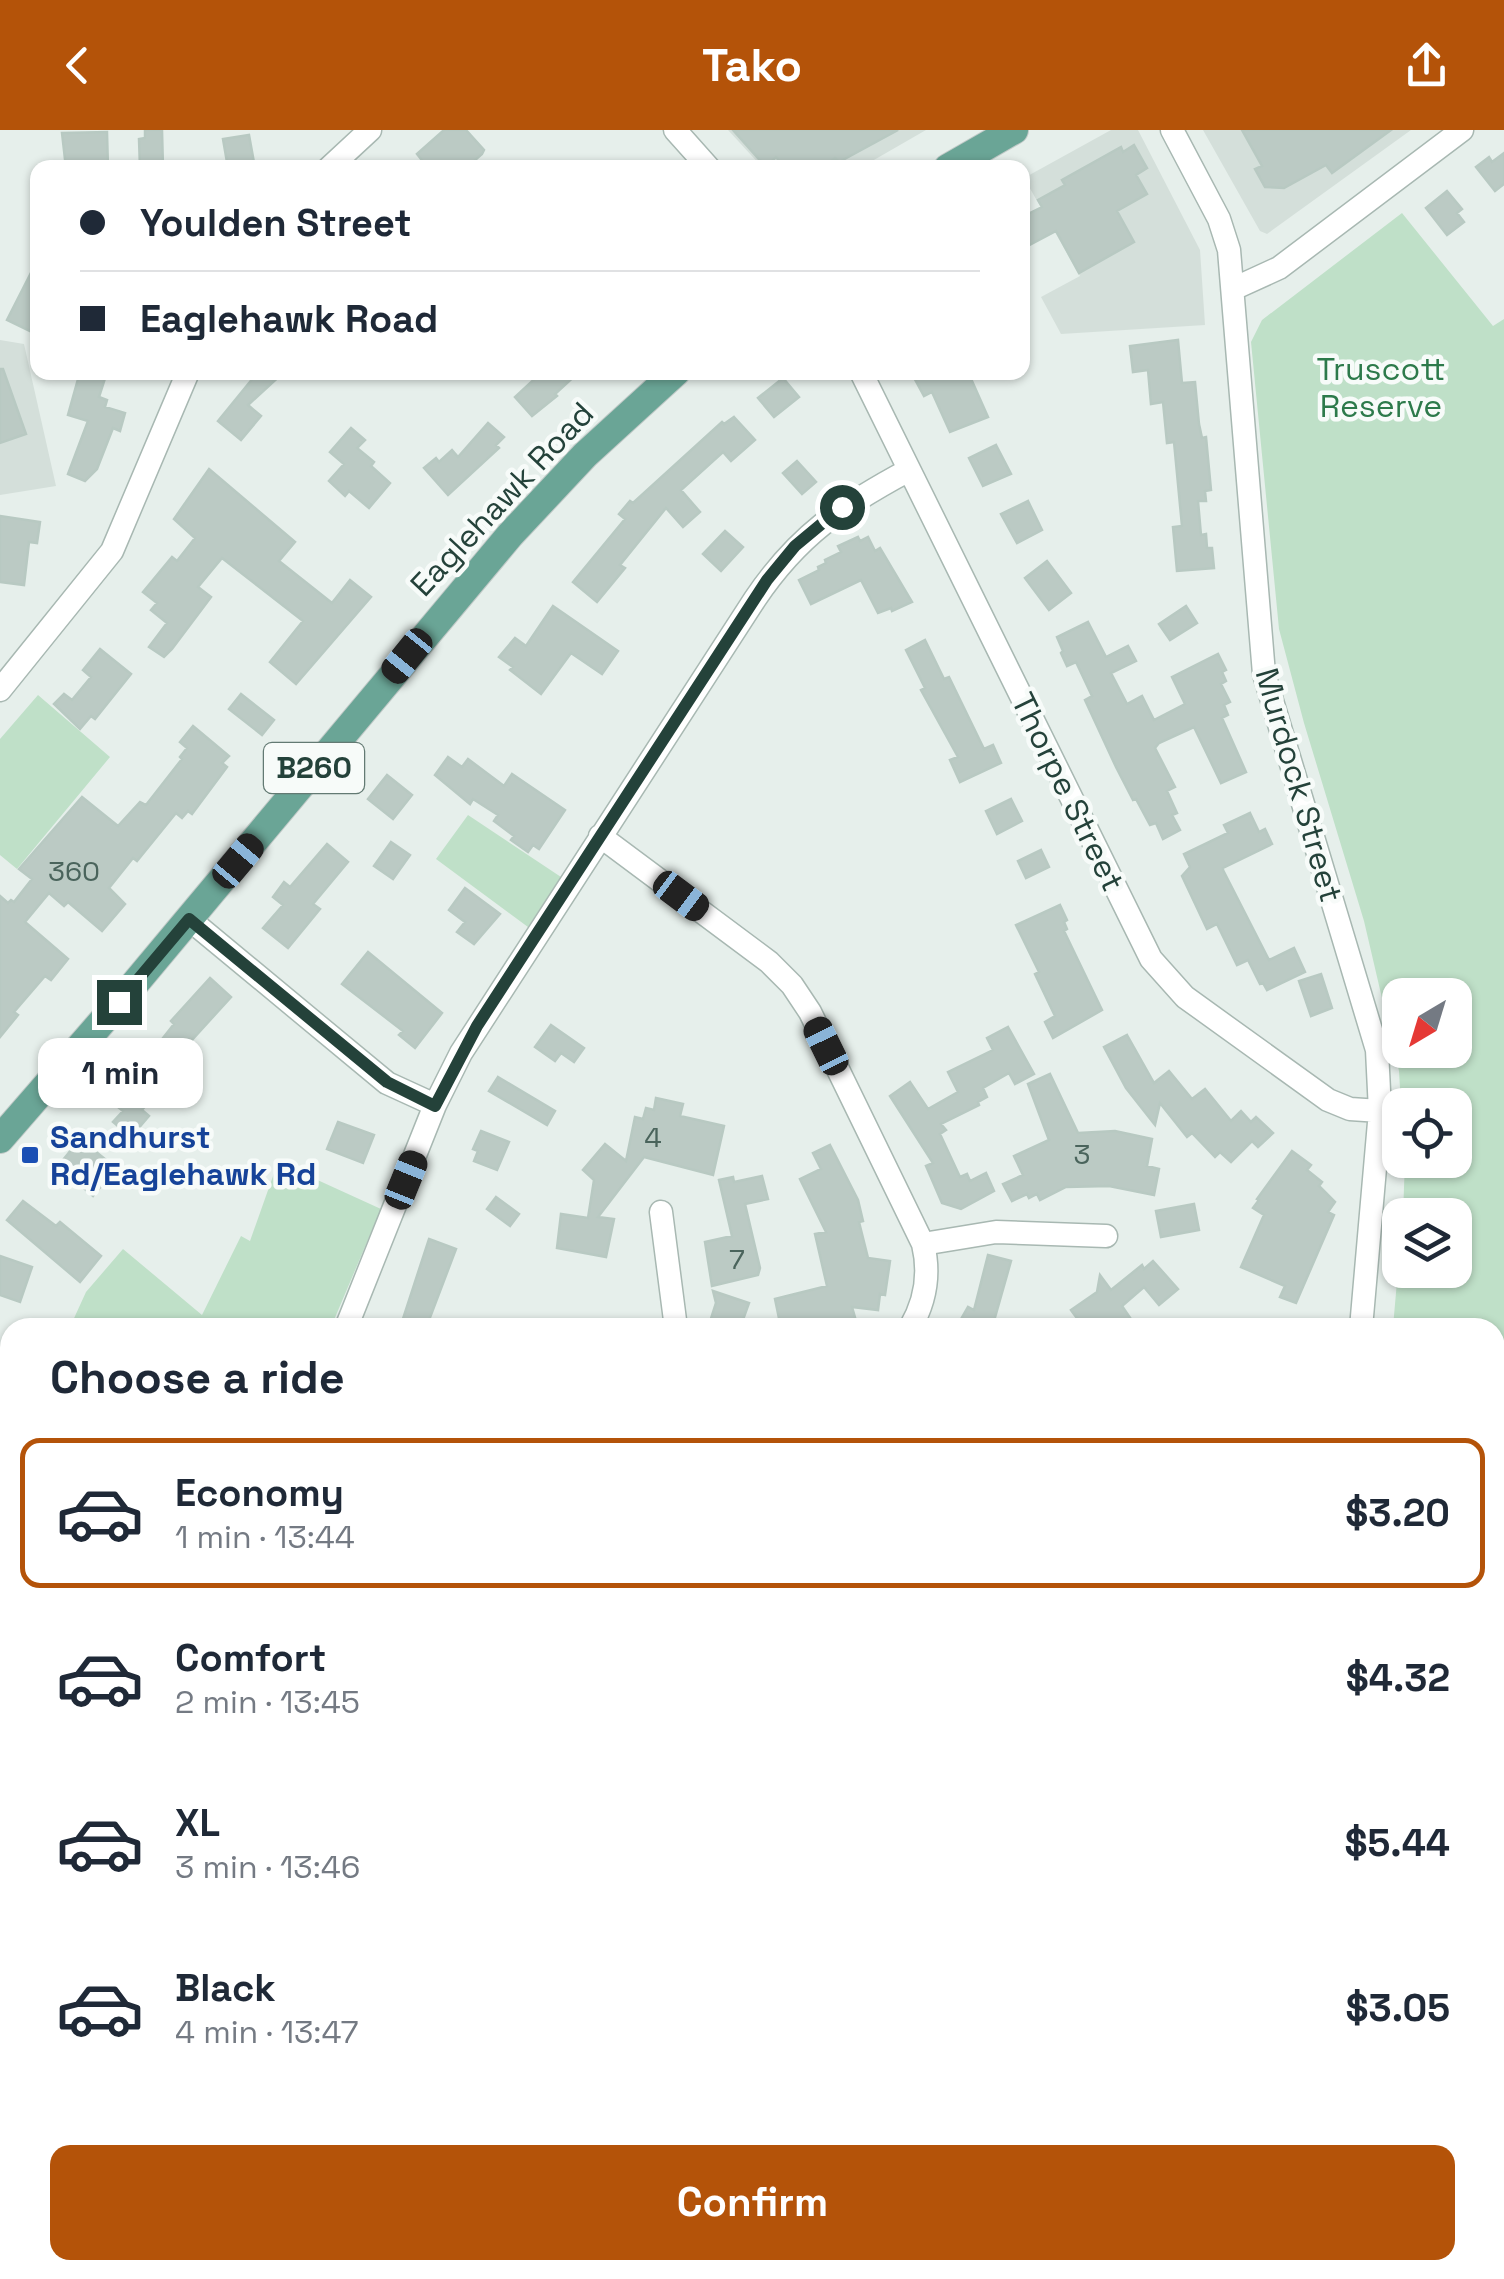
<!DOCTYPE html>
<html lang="en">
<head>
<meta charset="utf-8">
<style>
	body { margin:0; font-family:"Space Grotesk",sans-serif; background:#f6f6f7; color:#1f2937; height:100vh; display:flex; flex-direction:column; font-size:38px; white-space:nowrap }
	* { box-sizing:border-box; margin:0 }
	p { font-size:32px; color:#747a83 }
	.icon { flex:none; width:55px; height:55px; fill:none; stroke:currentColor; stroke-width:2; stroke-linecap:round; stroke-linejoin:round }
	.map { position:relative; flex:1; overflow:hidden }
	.details { position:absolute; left:0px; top:1188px; width:1505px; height:962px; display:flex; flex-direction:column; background:#fff; border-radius:30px 30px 0 0; box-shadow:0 2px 8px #0004 }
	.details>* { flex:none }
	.guide { position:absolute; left:30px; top:30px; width:1000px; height:220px; border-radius:20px; box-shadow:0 2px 8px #0004; display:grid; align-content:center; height:220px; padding:0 50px; background:#fff }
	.needle { width:65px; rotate:218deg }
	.tools { position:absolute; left:1382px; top:848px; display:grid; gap:20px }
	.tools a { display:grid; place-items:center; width:90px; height:90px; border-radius:20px; background:#fff; box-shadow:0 2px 8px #0004; font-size:50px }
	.end { position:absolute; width:45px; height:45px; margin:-22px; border:12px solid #24423a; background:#fff; box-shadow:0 0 0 5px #fff }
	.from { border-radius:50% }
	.bubble { position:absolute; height:70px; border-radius:20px; background:#fff; box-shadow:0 2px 8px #0004; font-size:32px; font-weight:600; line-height:70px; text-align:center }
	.car { position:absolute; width:30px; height:60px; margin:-30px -15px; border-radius:12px; box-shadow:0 0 8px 2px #0007; background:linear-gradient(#222 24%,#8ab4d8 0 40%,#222 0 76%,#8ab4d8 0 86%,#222 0) }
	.guide b { display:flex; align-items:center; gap:35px; height:95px; font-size:38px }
	.guide b+b { border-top:2px solid #e0e1e3 }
	.guide i { width:25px; height:25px; background:#1f2937 }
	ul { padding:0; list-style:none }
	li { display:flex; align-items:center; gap:30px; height:150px; margin:0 20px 15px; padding:0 30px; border:5px solid transparent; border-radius:20px }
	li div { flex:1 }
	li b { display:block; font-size:38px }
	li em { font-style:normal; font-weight:600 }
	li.on { border-color:#b45309 }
	li>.icon { width:90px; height:90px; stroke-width:1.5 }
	h2 { padding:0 50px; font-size:45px; line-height:120px }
	.button { display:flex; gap:20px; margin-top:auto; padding:20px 50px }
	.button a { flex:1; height:115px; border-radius:20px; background:#b45309; color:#fff; font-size:40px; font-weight:600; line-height:115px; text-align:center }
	header { display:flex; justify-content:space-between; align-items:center; height:130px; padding:0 50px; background:#b45309; color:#fff; font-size:45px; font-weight:600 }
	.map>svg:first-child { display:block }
	.built { fill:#d4dfda }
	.green { fill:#bfe0c8; fill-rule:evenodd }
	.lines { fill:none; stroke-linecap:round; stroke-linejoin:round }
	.stream { stroke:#8ec9d4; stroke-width:6 }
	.building { fill:#bbcac4; stroke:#b8c9c2; stroke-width:2.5 }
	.minor-casing { stroke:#a8b8b2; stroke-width:25 }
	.major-casing { stroke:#c2cac8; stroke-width:30 }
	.minor { stroke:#fff; stroke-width:22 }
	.major { stroke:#6aa596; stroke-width:28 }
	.rail { stroke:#5f7d75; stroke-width:6; stroke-dasharray:20 10; stroke-linecap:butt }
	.route { stroke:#24423a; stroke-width:12 }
	.transit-dot { fill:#1a4fb4; stroke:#f7fbf9; stroke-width:4 }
	.labels { text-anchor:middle; stroke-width:9; stroke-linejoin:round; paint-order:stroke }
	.number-label { font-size:28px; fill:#4a645c }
	.shield { fill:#f7fbf9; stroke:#637a73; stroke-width:2.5 }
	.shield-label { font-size:30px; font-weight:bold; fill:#24423a }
	.park-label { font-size:32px; fill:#2d7a4b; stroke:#f7fbf9 }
	.street-label { font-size:32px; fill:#24423a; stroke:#f7fbf9 }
	.transit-label { font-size:32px; font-weight:bold; fill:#164399; stroke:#f7fbf9; text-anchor:start }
</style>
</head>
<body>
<header><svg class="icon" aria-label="back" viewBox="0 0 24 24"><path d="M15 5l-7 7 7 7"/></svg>Tako<svg class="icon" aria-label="share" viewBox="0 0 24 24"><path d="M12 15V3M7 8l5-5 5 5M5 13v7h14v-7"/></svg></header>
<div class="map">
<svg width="1504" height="2149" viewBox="0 0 1504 2149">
	<rect width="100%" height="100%" fill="#e6efeb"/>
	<path class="built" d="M728,0H926L860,38L762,37Z
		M1111,0H1138L1200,120L1205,195L1061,204L1041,167L1080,146L1024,48Z
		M1203,0H1411L1267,104L1260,101Z
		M0,210L24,214L56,356L0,365Z"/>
	<path class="green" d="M1402,83L1493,196L1504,189V1591L1495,1592V1198L1393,1197L1400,1117V1140H1455V1085H1403L1405,1030H1455V975H1401L1399,941L1364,791L1304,593L1279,499L1251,212L1262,190ZM1400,865H1455V920H1400Z
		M38,565L110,627L17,739L0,725V609Z
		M468,685L561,747L528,797L436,729Z
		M278,1032L381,1079L331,1197H70L86,1162L123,1119L202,1185L241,1106L250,1111Z
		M0,1319L10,1323V1506L0,1502Z
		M0,1523L10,1527V1599L0,1603Z"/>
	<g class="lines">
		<path class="stream" d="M0,1436L10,1438"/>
	</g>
	<path class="building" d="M145,0H162L163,38H140L139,9L145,8Z
		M444,0H466L484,20L482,24L466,38H428L417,24Z
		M733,0H898L839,32L835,28L823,38H785L776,27L766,37Z
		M1242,0H1391L1332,43L1326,35L1284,58L1265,57L1255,39L1262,36Z
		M107,2L108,38H66L62,3Z
		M249,5L255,38H228L223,9Z
		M1134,15L1147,38L1136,45L1147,64L1117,81L1134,112L1079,143L1056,101L1022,119V87L1042,77L1038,70L1065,55L1062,50L1121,17L1123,22Z
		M1504,23V54L1495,61L1476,37L1489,27L1492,32Z
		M1447,61L1462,79L1457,83L1464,92L1447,105L1426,78Z
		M38,129V184L30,201L7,190Z
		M1178,210L1182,253L1195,252L1199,294L1202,308L1206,307L1211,360L1205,361L1206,371H1198L1201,405L1206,404L1207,418H1212L1214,438L1177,441L1173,397L1182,396L1174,312L1167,313L1163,272L1151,274L1148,240L1133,242L1130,216Z
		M0,239H3L26,304L0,313Z
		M80,242H107L99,267L107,270L105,277L125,283L120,301L113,298L97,339L85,351L68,344L88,291L68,285Z
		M258,242H284L248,275L261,286L241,310L218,291Z
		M542,242H579L555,264L557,266L532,286L515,267Z
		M911,242H968L988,287L950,302L932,262L924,266Z
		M783,248L799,267L774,287L758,268Z
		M734,287L755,310L731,331L723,322L681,360L700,382L683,397L666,378L620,435L625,438L597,472L573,452L625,389L619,384L630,371L633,373L722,292L724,294Z
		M488,293L504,307L496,315L499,318L448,365L424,338L436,328L439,332L452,320L458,327Z
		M351,298L365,310L357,318L374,332L371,336L390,353L369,378L349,361L345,366L329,351L344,334L330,322Z
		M996,315L1011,344L983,356L969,328Z
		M797,331L816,352L802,364L783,343Z
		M209,339L295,412L279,431L332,473L350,450L371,467L296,554L270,532L303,491L222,428L198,457L211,467L172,519L164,527L149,517L167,493L151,480L157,473L143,462L172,427L177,431L195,408L174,389Z
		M1028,371L1042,400L1017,413L1001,384Z
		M0,386L40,392L37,413L29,412L24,455L0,452Z
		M725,401L743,417L721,441L703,424Z
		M858,407L860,411L868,407L875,421L880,418L912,472L892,481L891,478L878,483L861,450L811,474L799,450L819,440L818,437L826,433L825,430L841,422L838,416Z
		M1047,431L1071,463L1049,480L1025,448Z
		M553,476L618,521L602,544L571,523L541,564L510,540L513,537L499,527L515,508L526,516Z
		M1186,476L1197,493L1170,510L1159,494Z
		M1088,492L1106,527L1128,516L1136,531L1111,543L1127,574L1142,566L1154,590L1185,574L1172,547L1218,524L1226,540L1222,542L1226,551L1221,554L1230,572L1224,575L1228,585L1222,588L1246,642L1221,653L1194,597L1159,613L1155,618L1175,657L1167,661L1177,683L1172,685L1180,700L1163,709L1156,693L1150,695L1136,669L1133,670L1116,637L1085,570L1092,566L1076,532L1067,536L1061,523L1063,521L1057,507Z
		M925,510L944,549L949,547L984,619L993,615L1001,633L960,652L950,630L958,627L921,560L925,558L906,520Z
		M100,519L131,544L95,589L91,586L80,599L54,574L64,564L72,570L91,547L83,540Z
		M241,564L274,590L262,605L229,579Z
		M193,596L229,626L222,633L227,637L192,684L188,681L182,688L176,683L137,731L133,728L109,758L125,774L102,801L68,772L64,776L49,763L25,792L68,829L51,850L45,846L14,882L18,885L0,907V766L8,773L11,770L14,772L32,749L19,739L82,667L118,696L140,672L146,675L182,629L180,627L187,618L180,612Z
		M448,627L462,637L468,629L504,656L512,644L565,680L539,719L533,715L528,722L511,710L514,706L494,691L498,685L473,669L470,674L435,645Z
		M387,645L412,665L393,689L368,669Z
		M1011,669L1022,691L997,704L986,681Z
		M1250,683L1259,702L1265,699L1272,714L1223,738V740L1269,830L1294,818L1305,842L1267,860L1263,853L1260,854L1248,830L1237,835L1217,794L1207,799L1182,746L1190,737L1184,724L1228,703L1224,695Z
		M391,712L410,725L393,749L374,736Z
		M327,714L348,732L313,774L320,779L288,818L263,798L283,775L273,767L284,752L290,757Z
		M1041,720L1049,737L1026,748L1018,731Z
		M465,758L500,784L474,814L457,802L465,792L449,780Z
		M1060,775L1067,790L1064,792L1067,799L1064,801L1102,880L1053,908L1045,892L1055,886L1035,844L1039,842L1016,795Z
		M368,822L442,883L415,918L399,905L403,901L342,854Z
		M1321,844L1332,878L1311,886L1299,851Z
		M210,848L231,867L182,921L187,926L142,980L149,986L131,1007L113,992L123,981L118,977L139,951L133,946L174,894L171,891Z
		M551,895L584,918L574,932L561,923L555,931L535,917Z
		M1008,897L1034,944L1015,954L1009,943L983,958L987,967L978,972L979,975L941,994L946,1000L940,1004L960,1047L967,1044L970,1051L986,1043L994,1061L961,1079L942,1073L926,1036L933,1033L890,966L910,952L928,979L958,962L948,942L993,920L987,908Z
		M1127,905L1154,953L1169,941L1192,969L1205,959L1231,991L1241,981L1251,992L1256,987L1273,1003L1258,1017L1252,1011L1231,1032L1220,1022L1215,1027L1192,1003L1187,1007L1160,973L1155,995L1126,958L1104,917Z
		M1050,944L1078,1003L1115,1001L1152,1009L1147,1036L1159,1039L1154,1065L1109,1056L1066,1057L1040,1070L1037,1064L1029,1068L1027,1064L1012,1071L1003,1054L1023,1045L1014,1026L1049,1010L1028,954Z
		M498,947L555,981L547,995L489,961Z
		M656,968L683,974L680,986L724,996L713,1045L644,1027L598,1087L614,1089L606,1127L557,1118L561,1084L588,1088L594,1050L583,1040L605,1014L626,1031L635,987L643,989L646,978L654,980Z
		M338,992L374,1005L363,1033L327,1019Z
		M481,1001L509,1012L497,1040L474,1031L478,1021L473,1019Z
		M80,1009L116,1038L93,1066L58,1036Z
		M830,1015L858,1070L863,1091L859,1092L868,1128L890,1131L885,1165L880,1164L878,1180L852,1177L856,1191L842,1195L843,1198H781L775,1169L827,1156L815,1104L826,1102L800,1049L821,1039L813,1023Z
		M1292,1021L1311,1035L1307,1040L1322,1052L1319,1056L1335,1072L1328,1082L1334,1085L1296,1173L1280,1167L1285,1156L1241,1137L1264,1085L1253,1078L1259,1070L1257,1069Z
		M762,1046L768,1069L745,1074L760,1138L758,1145L712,1156L705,1112L732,1106L719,1050L733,1047L734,1052Z
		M496,1067L519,1084L510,1096L487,1079Z
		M23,1071L56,1096L60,1092L101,1126L80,1152L7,1090Z
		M1194,1074L1199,1100L1161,1107L1156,1081Z
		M429,1109L456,1119L426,1198H400Z
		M988,1125L1011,1131L994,1191L1005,1198H956L968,1177L974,1180Z
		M0,1126L32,1137L20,1172L0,1165Z
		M1153,1131L1178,1159L1159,1175L1144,1157L1122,1176L1137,1198H1095L1090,1190L1082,1195L1071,1180L1097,1162L1100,1145L1111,1160L1142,1135L1144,1139Z
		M713,1161L749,1173L740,1198H708L716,1173Z"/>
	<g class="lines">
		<defs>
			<path id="minor" d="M675,0L709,38
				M1172,0L1219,89L1229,120L1264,544L1377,920L1380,981L1361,1198
				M329,38L370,0
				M1233,159L1279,138L1462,0
				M861,242L1151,829L1185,867L1328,970L1350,979L1380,981
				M0,560L112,421L188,242
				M600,706L769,832L792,855L810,882L923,1114C930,1143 926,1171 910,1198
				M189,789L387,953L435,975
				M661,1082L676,1198
				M923,1114L996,1102L1106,1106
				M346,1198L435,975L461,923L755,469C798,405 842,376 909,340
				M0,1512L10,1515
				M1495,1616L1504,1615
				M0,1753L10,1770
				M1495,1902L1504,1903
				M275,2140L278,2149
				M1469,2140L1489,2149
				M1290,2149L1293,2140"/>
			<path id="major" d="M948,38L1014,0
				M0,1009L127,863L510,405L585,325L676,242"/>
		</defs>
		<use href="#minor" class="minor-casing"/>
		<use href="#major" class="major-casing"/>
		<use href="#minor" class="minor"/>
		<use href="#major" class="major"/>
		<path class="rail" d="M0,2109L7,2149"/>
	</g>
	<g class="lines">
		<path class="route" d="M119,872L189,789L387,952L435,976L477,896L767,450L795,416L842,377"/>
	</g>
	<rect class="transit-dot" x="20" y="1015" width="20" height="20" rx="5"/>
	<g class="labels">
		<g class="number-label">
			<text x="74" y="751">360</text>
			<text x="653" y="1017">4</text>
			<text x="1082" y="1034">3</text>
			<text x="737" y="1139">7</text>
		</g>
		<rect class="shield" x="264" y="613" width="100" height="50" rx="8"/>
		<g class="shield-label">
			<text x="314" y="648">B260</text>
		</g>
		<g class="park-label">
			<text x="1381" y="250">Truscott<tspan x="1381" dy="37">Reserve</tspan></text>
		</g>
		<g class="street-label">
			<text transform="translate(502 369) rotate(-47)" y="11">Eaglehawk Road</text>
			<text transform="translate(1299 655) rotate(74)" y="11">Murdock Street</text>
			<text transform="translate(1068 662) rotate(64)" y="11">Thorpe Street</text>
		</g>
		<g class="transit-label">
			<text x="50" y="1018">Sandhurst<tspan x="50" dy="37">Rd/Eaglehawk Rd</tspan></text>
		</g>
	</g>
</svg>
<div class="tools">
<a><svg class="needle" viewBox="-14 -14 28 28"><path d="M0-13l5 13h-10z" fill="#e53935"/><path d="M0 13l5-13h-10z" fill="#747a83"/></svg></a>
<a><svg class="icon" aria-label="locate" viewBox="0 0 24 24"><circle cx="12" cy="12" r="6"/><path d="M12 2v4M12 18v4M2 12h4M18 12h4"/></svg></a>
<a><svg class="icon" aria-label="layers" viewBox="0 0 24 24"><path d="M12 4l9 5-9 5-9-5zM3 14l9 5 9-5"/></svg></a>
</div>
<i class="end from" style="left:842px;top:377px"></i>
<i class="end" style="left:119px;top:872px"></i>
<div class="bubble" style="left:38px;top:908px;width:165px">1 min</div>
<i class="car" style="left:407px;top:526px;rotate:219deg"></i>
<i class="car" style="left:238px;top:731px;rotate:40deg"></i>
<i class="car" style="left:681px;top:766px;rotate:127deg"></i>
<i class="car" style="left:826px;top:916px;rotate:334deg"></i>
<i class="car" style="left:406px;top:1050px;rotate:22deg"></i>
<div class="guide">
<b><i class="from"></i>Youlden Street</b>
<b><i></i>Eaglehawk Road</b>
</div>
<section class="details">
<h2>Choose a ride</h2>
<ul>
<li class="on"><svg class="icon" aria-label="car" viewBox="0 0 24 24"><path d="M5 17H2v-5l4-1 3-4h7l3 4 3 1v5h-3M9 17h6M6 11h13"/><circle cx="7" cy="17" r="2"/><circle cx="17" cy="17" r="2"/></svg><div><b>Economy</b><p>1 min · 13:44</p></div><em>$3.20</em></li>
<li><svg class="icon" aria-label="car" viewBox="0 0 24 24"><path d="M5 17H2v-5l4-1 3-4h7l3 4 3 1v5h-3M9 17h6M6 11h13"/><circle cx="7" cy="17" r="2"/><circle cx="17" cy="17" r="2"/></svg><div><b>Comfort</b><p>2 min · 13:45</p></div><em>$4.32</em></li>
<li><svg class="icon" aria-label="car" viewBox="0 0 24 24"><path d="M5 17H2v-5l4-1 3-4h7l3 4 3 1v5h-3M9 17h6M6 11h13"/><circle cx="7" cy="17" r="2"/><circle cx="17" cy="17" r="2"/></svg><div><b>XL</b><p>3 min · 13:46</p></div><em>$5.44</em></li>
<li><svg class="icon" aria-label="car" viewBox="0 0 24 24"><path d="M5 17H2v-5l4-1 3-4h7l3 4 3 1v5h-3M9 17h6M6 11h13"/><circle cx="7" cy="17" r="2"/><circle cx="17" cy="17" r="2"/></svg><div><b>Black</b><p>4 min · 13:47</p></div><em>$3.05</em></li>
</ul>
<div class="button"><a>Confirm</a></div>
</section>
</div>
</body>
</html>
